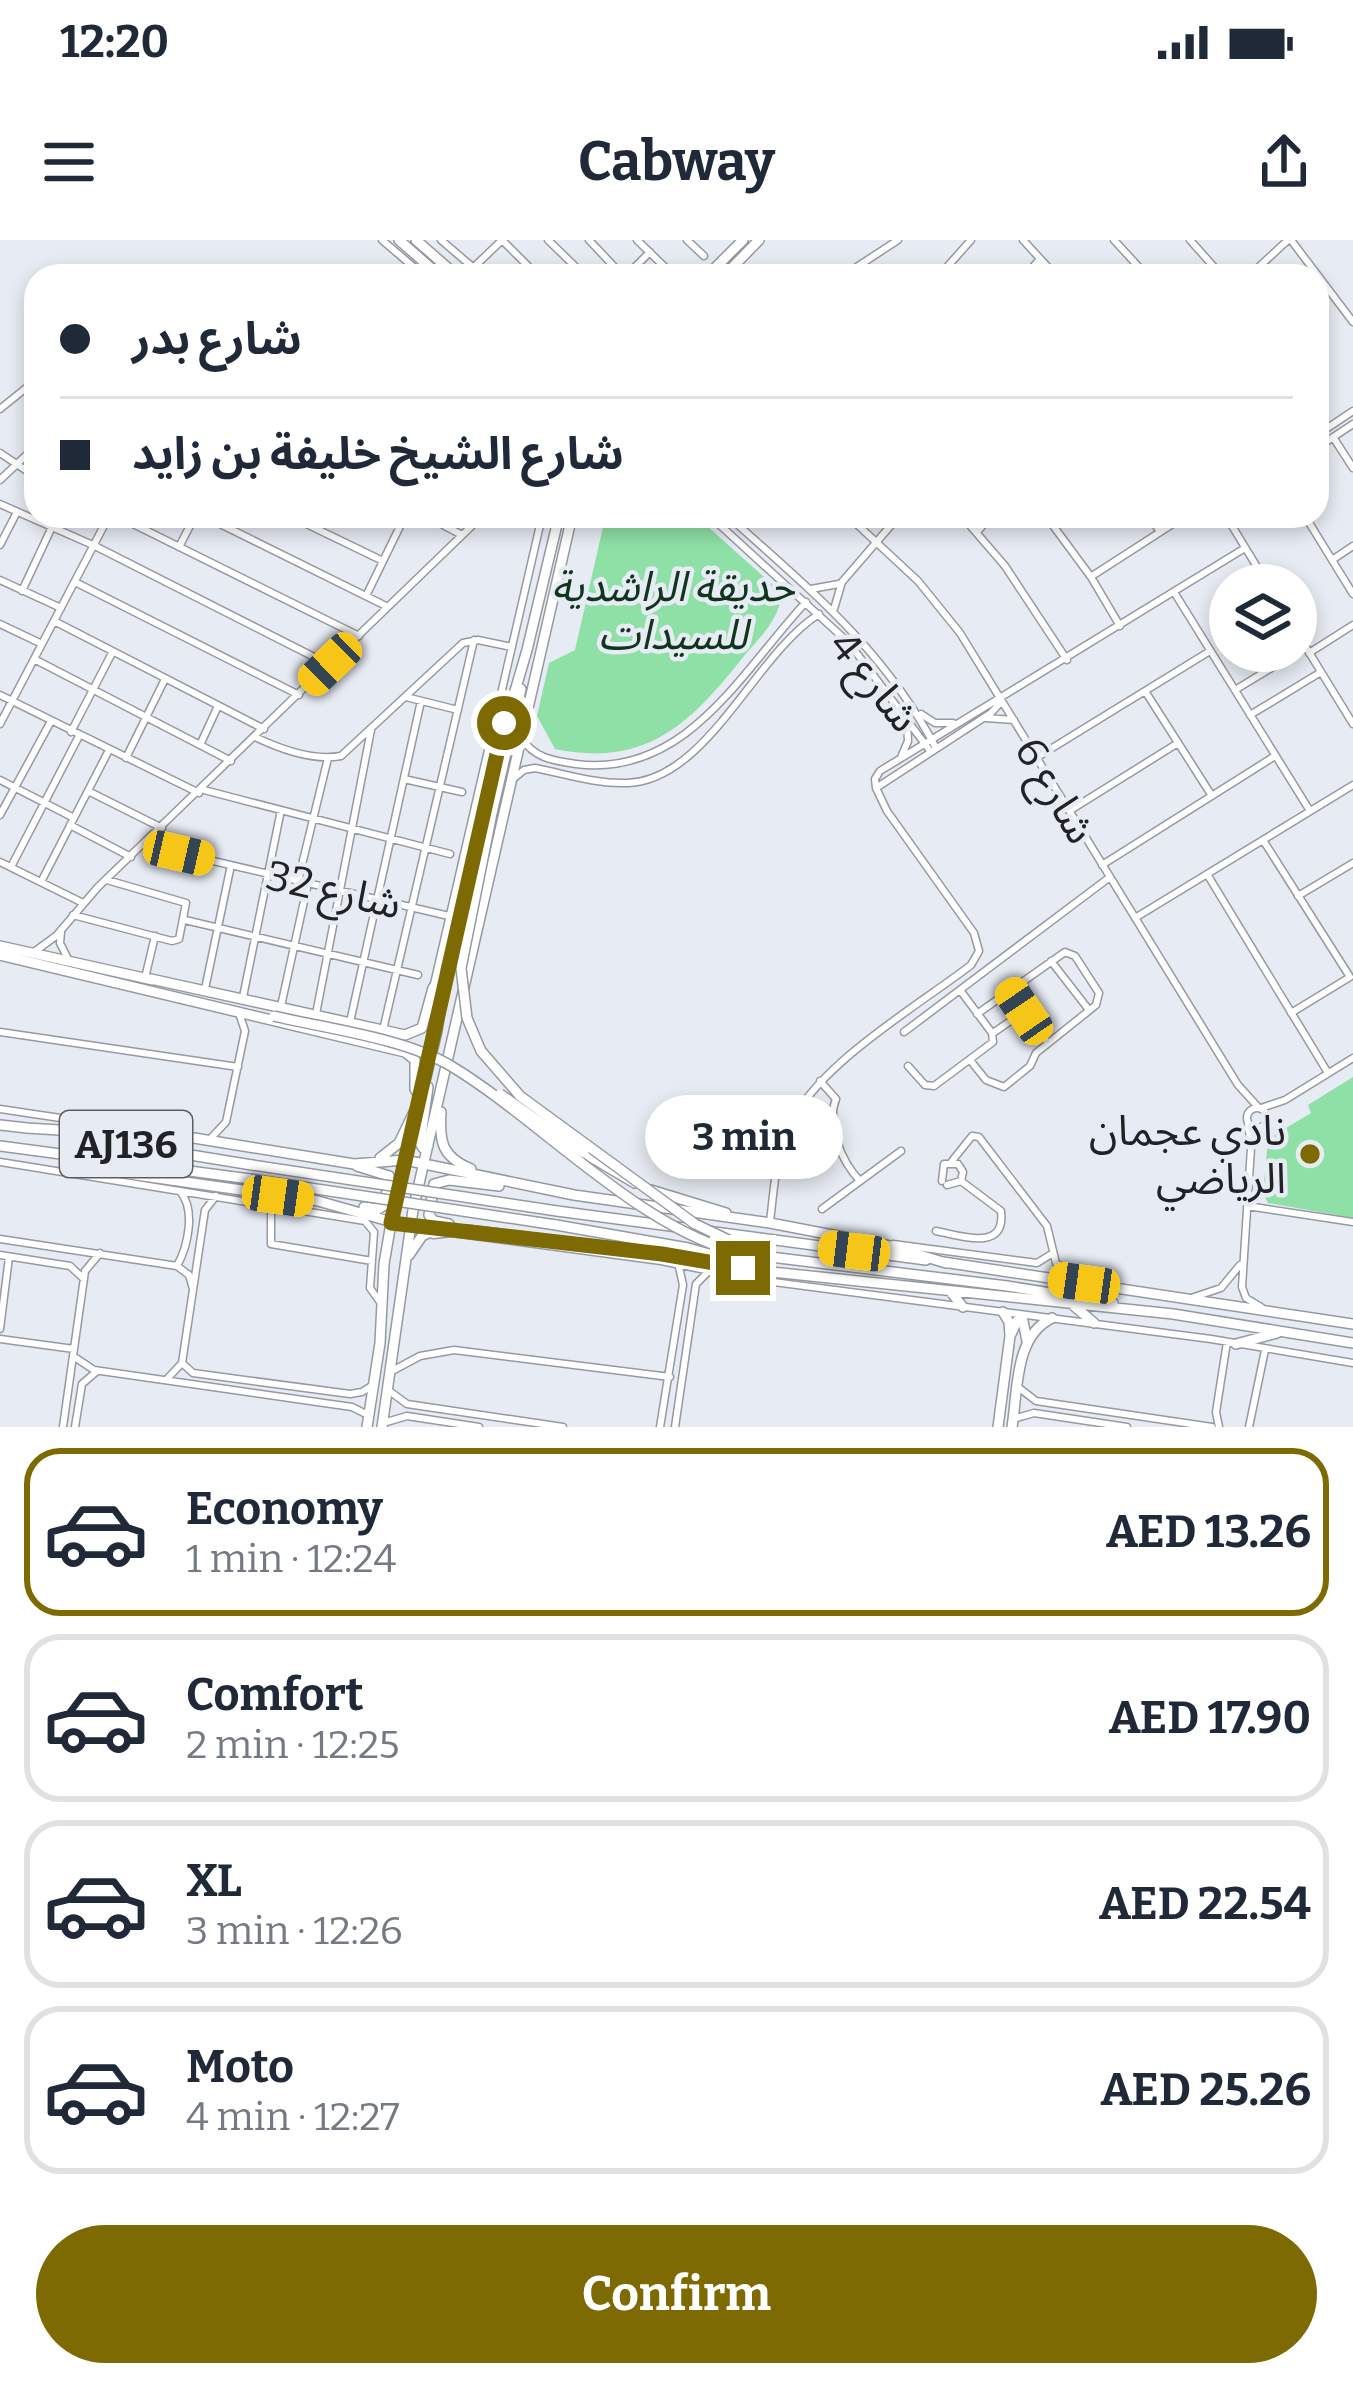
<!DOCTYPE html>
<html lang="en">
<head>
<meta charset="utf-8">
<style>
	body { margin:0; font-family:Bitter,"Noto Sans Arabic",serif; background:#f6f6f7; color:#1f2937; height:100vh; display:flex; flex-direction:column; font-size:45px; white-space:nowrap }
	* { box-sizing:border-box; margin:0 }
	p { font-size:39px; color:#747a83 }
	.icon { flex:none; width:66px; height:66px; fill:none; stroke:currentColor; stroke-width:2; stroke-linecap:round; stroke-linejoin:round }
	.map { position:relative; height:1187px; overflow:hidden }
	.panel { display:flex; flex-direction:column; background:#fff; flex:1 }
	.panel>* { flex:none }
	.top-card { position:absolute; left:24px; top:24px; width:1305px; height:264px; border-radius:36px; box-shadow:0 6px 18px #0003; display:grid; align-content:center; height:264px; padding:0 36px; background:#fff }
	.tools { position:absolute; left:1209px; top:324px; display:grid; gap:24px }
	.tools a { display:grid; place-items:center; width:108px; height:108px; border-radius:50%; background:#fff; box-shadow:0 6px 18px #0003; font-size:60px }
	.end { position:absolute; width:54px; height:54px; margin:-27px; border:15px solid #7e6a02; background:#fff; box-shadow:0 0 0 6px #fff }
	.from { border-radius:50% }
	.bubble { position:absolute; height:84px; border-radius:42px; background:#fff; box-shadow:0 6px 18px #0003; font-size:39px; font-weight:700; line-height:84px; text-align:center }
	.car { position:absolute; width:36px; height:72px; margin:-36px -18px; border-radius:15px; box-shadow:0 0 9px 3px #0007; background:linear-gradient(#f5c518 24%,#345 0 40%,#f5c518 0 76%,#345 0 86%,#f5c518 0) }
	.top-card b { display:flex; align-items:center; gap:42px; height:114px; font-size:45px }
	.top-card b+b { border-top:3px solid #e0e1e3 }
	.top-card i { width:30px; height:30px; background:#1f2937 }
	ul { padding:21px 0 0; list-style:none }
	li { display:flex; align-items:center; gap:36px; height:168px; margin:0 24px 18px; padding:0 12px; border:6px solid #e0e1e3; border-radius:36px }
	li div { flex:1 }
	li b { display:block; font-size:45px }
	li em { font-style:normal; font-weight:700 }
	li.selected { border-color:#7e6a02 }
	li>.icon { width:108px; height:108px; stroke-width:1.5 }
	.cta { display:flex; gap:24px; margin-top:auto; padding:24px 36px }
	.cta a { flex:1; height:138px; border-radius:72px; background:#7e6a02; color:#fff; font-size:48px; font-weight:700; line-height:138px; text-align:center }
	.status { display:flex; justify-content:space-between; align-items:center; height:84px; padding:0 60px; background:#fff; direction:ltr }
	.status svg { height:33px; fill:currentColor }
	header { display:flex; justify-content:space-between; align-items:center; height:156px; padding:0 36px; background:#fff; font-size:54px; font-weight:700 }
	.map>svg:first-child { display:block }
	.green { fill:#8ee0a6 }
	.lines { fill:none; stroke-linecap:round; stroke-linejoin:round }
	.minor-casing { stroke:#9599a1; stroke-width:9 }
	.major-casing { stroke:#9599a1; stroke-width:12 }
	.minor { stroke:#fff; stroke-width:6 }
	.major { stroke:#fff; stroke-width:9 }
	.major-bridge-casing { stroke:#9599a1; stroke-width:12; stroke-linecap:butt }
	.major-bridge { stroke:#fff; stroke-width:9 }
	.route { stroke:#7e6a02; stroke-width:15 }
	.poi-dot { fill:#7e6a02; stroke:#e7ebf3; stroke-width:4.5 }
	.labels { text-anchor:middle; stroke-width:9; stroke-linejoin:round; paint-order:stroke }
	.shield { fill:#e7ebf3; stroke:#5c5e63; stroke-width:3 }
	.shield-label { font-size:39px; font-weight:bold; fill:#212225 }
	.park-label { font-size:42px; font-style:italic; fill:#0f351d; stroke:#e7ebf3 }
	.street-label { font-size:42px; fill:#212225; stroke:#e7ebf3 }
	.poi-label { font-size:42px; fill:#212225; stroke:#e7ebf3; text-anchor:end }
</style>
</head>
<body>
<div class="status"><b>12:20</b><svg viewBox="0 0 49 12"><path d="M0 12V9h3v3zM5 12V6h3v6zM10 12V3h3v9zM15 12V0h3v12zM26 1h20v11H26zM47 4h2v5h-2z"/></svg></div>
<header><svg class="icon" aria-label="menu" viewBox="0 0 24 24"><path d="M4 6h16M4 12h16M4 18h16"/></svg>Cabway<svg class="icon" aria-label="share" viewBox="0 0 24 24"><path d="M12 15V3M7 8l5-5 5 5M5 13v7h14v-7"/></svg></header>
<div class="map">
<svg width="1353" height="1187" viewBox="0 0 1353 1187">
	<rect width="100%" height="100%" fill="#e7ebf3"/>
	<path class="green" d="M595,276H696L782,353C779,380 761,396 744,416C691,483 647,528 555,509L537,476L549,423L575,410L603,287Z
		M1353,837V978L1268,963L1263,954L1268,899L1311,873L1308,865Z"/>
	<g class="lines">
		<defs>
			<path id="minor" d="M382,0L424,36
				M441,0L483,36
				M502,0L538,36
				M548,0L585,36
				M589,0L623,36
				M637,0L674,36
				M687,0L704,16
				M1023,0L1056,36
				M1114,0L1147,36
				M1190,0L1222,36
				M1291,0L1353,82
				M473,28L501,1
				M626,36L650,12
				M843,36L898,0
				M939,36L971,0
				M1025,36L1040,19
				M1249,36L1288,0
				M0,169L36,140
				M1317,195L1353,171
				M1333,197L1353,228
				M1317,208L1353,184
				M0,213L36,237
				M0,240L36,206
				M0,264L95,306L330,425
				M117,276L359,396
				M204,276L388,367
				M290,276L383,321
				M379,276L400,286
				M426,276L462,295
				M710,276L849,403L931,512
				M728,276C809,349 884,409 936,508
				M848,276L918,341L960,393L1238,845L1258,867
				M962,276L1005,326L1067,420
				M1046,276L1091,337L1120,386
				M1150,276L1160,292
				M1226,276L1268,345
				M1305,276L1353,354
				M977,292L991,276
				M0,305L17,272
				M179,307L195,276
				M1332,320L1353,306
				M1092,336L1185,276
				M0,340L61,368
				M75,342L299,455
				M811,349L839,344
				M22,351L51,289
				M1174,352L1310,571
				M366,356L405,276
				M834,369L842,342L899,276
				M54,381L264,489
				M0,384L42,404
				M1296,391L1353,484
				M1309,413L1353,385
				M34,419L231,521
				M1235,450L1306,407
				M1145,451L1212,556
				M0,455L199,553
				M406,457L458,470
				M921,474L935,483H953
				M1250,475L1321,432
				M986,478L1014,480
				M0,484L109,276
				M71,492L112,413
				M255,497C280,509 314,521 341,516L463,403L478,400L512,407
				M521,497C533,518 554,521 576,524C686,538 741,432 806,362
				M200,505L218,466
				M902,515L908,501L907,482
				M126,518L164,441
				M1036,518L1210,411
				M404,539L462,552
				M513,539L524,530L535,528C566,534 595,544 627,543C707,541 755,414 819,374
				M0,540L74,578
				M876,548L875,539L880,531L1245,308
				M876,548L991,473L1001,462
				M204,550L450,614
				M88,551L162,588
				M1069,571L1178,503
				M0,575L50,483
				M70,585L131,617
				M155,596L167,609L179,613L449,676
				M1263,600L1350,737
				M0,622L83,663
				M1102,625L1275,516
				M11,627L79,496
				M1207,634L1328,833
				M298,641L328,518
				M41,642L109,510
				M1298,656L1353,623
				M73,675L172,701L179,699L186,663L107,640
				M1135,678L1353,545
				M185,680L418,735
				M61,692L60,703L68,719
				M34,712L56,696L98,647L482,276
				M1051,721L1089,770
				M145,738L155,696
				M434,744L540,285L547,276
				M205,749L231,625
				M1010,750L1048,803
				M243,757L281,570
				M281,766L308,643
				M1291,773L1350,737
				M316,774L371,490
				M350,782L421,461
				M383,790L474,400
				M0,792L238,827
				M904,792L1110,637
				M993,793L1025,771
				M970,820L986,840L1004,847L1030,826L1036,813L1096,765L1099,753L1075,716L1065,712L977,774
				M908,826L925,845L934,846L993,802L992,793L960,750
				M820,841L836,859C826,884 841,921 860,941
				M1247 878a10 10 0 1 1 20 0a10 10 0 1 1-20 0Z
				M1261,868L1285,860L1353,818
				M0,869L147,891
				M1248,883L1251,908L1242,1047L1246,1058L1261,1067
				M211,898L226,882L245,791L239,773
				M952,921L972,896L979,897L1047,986L1056,1023L1078,1039
				M0,922L365,981L374,992L370,1048L380,1062
				M942,941L944,924H958L963,932L961,941L947,945
				M271,963V1004L372,1021
				M1247,966L1353,982
				M822,969L901,911
				M770,981C774,951 775,919 787,891C814,826 915,768 971,725L979,711L974,693L887,571L876,548
				M936,991C962,996 1006,1012 1001,971L961,941
				M433,995L452,993L661,1021L750,1039L1211,1099L1353,1123
				M0,999L177,1026L189,1035L193,1049
				M893,1004L1037,1023L1050,1015
				M0,1015L70,1026L84,1039
				M177,1026C188,1006 196,970 180,951
				M1194,1057L1221,1048L1240,1025
				M0,1089L9,1017
				M0,1099L74,1109
				M73,1116L94,1130L352,1167L368,1175
				M182,1123L193,1133L350,1154L362,1152L373,1145
				M392,1131L420,1116L454,1110L670,1137
				M167,1139L182,1123L205,970L216,956
				M1018,1147L1036,1161L1212,1187
				M388,1150L407,1164L563,1187
				M1013,1179L1034,1173L1127,1187
				M383,1183L407,1176L479,1187
				M63,1187L85,1031L100,1013
				M75,1187L82,1144L96,1132
				M660,1187L683,1045L679,1027
				M675,1187L696,1044L709,1031
				M1219,1187L1216,1172L1227,1102
				M1249,1187L1265,1110"/>
			<path id="major" d="M399,0L440,36
				M416,0L457,36
				M707,36L743,0
				M724,36L759,0
				M492,573L521,449
				M0,706L153,740
				M0,715L405,812L415,820V849L420,857
				M151,739L405,795L422,788L433,748L443,734
				M428,847L420,903L423,908L428,906
				M441,872C439,902 442,917 471,929
				M0,885L27,888
				M26,888L194,898L354,924L405,920L574,955L770,983L890,1006L946,1023
				M80,897L252,925
				M0,906L250,939
				M584,913L635,943
				M68,915L115,932L318,961L410,987L467,990L650,1012L734,1028L1173,1074L1353,1103
				M380,918L399,903L415,870
				M357,926L389,936L385,965L378,969L364,967
				M651,950L726,973
				M282,958L299,967
				M557,971L926,1020
				M449,984L434,981L429,975L434,944L449,940L499,946
				M556,985L688,1008L745,1024
				M409,1015L422,996L435,990
				M762,1016L1007,1046L1113,1063
				M943,1022L1353,1084
				M950,1051L963,1067
				M1073,1065L1094,1083
				M1011,1094L1017,1081H1023L1027,1101
				M1236,1104L1277,1093
				M367,1187L380,1103L384,1024L391,983L437,791L448,717L487,547L527,410L559,276
				M382,1187L413,970L572,276
				M998,1187L1010,1096L1009,1082L1003,1072
				M1012,1187C1018,1151 1014,1096 1052,1078"/>
		</defs>
		<use href="#minor" class="minor-casing"/>
		<use href="#major" class="major-casing"/>
		<use href="#minor" class="minor"/>
		<use href="#major" class="major"/>
		<defs>
			<path id="major-bridge" d="M492,573L461,728L467,778L481,811L520,856L695,984L762,1016
				M274,776C328,789 404,798 451,826C541,880 643,993 745,1014
				M500,854L584,913
				M252,925L557,971
				M250,939L556,985"/>
		</defs>
		<use href="#major-bridge" class="major-bridge-casing"/>
		<use href="#major-bridge" class="major-bridge"/>
	</g>
	<g class="lines">
		<path class="route" d="M504,483L391,983L662,1014L743,1028"/>
	</g>
	<circle class="poi-dot" cx="1310" cy="914" r="12"/>
	<g class="labels">
		<rect class="shield" x="60" y="871" width="132" height="66" rx="9"/>
		<g class="shield-label">
			<text x="126" y="918">AJ136</text>
		</g>
		<g class="park-label">
			<text x="673" y="361">حديقة الراشدية<tspan x="673" dy="48">للسيدات</tspan></text>
		</g>
		<g class="street-label">
			<text transform="translate(875 441) rotate(51)" y="15">شارع 4</text>
			<text transform="translate(1056 550) rotate(59)" y="15">شارع 6</text>
			<text transform="translate(334 649) rotate(13)" y="15">شارع 32</text>
		</g>
		<g class="poi-label">
			<text x="1286" y="905">نادي عجمان<tspan x="1286" dy="48">الرياضي</tspan></text>
		</g>
	</g>
</svg>
<div class="tools">
<a><svg class="icon" aria-label="layers" viewBox="0 0 24 24"><path d="M12 4l9 5-9 5-9-5zM3 14l9 5 9-5"/></svg></a>
</div>
<i class="end from" style="left:504px;top:483px"></i>
<i class="end" style="left:743px;top:1028px"></i>
<div class="bubble" style="left:645px;top:855px;width:198px">3 min</div>
<i class="car" style="left:330px;top:424px;rotate:226deg"></i>
<i class="car" style="left:179px;top:613px;rotate:103deg"></i>
<i class="car" style="left:1024px;top:771px;rotate:326deg"></i>
<i class="car" style="left:278px;top:956px;rotate:98deg"></i>
<i class="car" style="left:854px;top:1011px;rotate:277deg"></i>
<i class="car" style="left:1084px;top:1043px;rotate:278deg"></i>
<div class="top-card">
<b><i class="from"></i>شارع بدر</b>
<b><i></i>شارع الشيخ خليفة بن زايد</b>
</div>
</div>
<section class="panel">
<ul>
<li class="selected"><svg class="icon" aria-label="car" viewBox="0 0 24 24"><path d="M5 17H2v-5l4-1 3-4h7l3 4 3 1v5h-3M9 17h6M6 11h13"/><circle cx="7" cy="17" r="2"/><circle cx="17" cy="17" r="2"/></svg><div><b>Economy</b><p>1 min · 12:24</p></div><em>AED 13.26</em></li>
<li><svg class="icon" aria-label="car" viewBox="0 0 24 24"><path d="M5 17H2v-5l4-1 3-4h7l3 4 3 1v5h-3M9 17h6M6 11h13"/><circle cx="7" cy="17" r="2"/><circle cx="17" cy="17" r="2"/></svg><div><b>Comfort</b><p>2 min · 12:25</p></div><em>AED 17.90</em></li>
<li><svg class="icon" aria-label="car" viewBox="0 0 24 24"><path d="M5 17H2v-5l4-1 3-4h7l3 4 3 1v5h-3M9 17h6M6 11h13"/><circle cx="7" cy="17" r="2"/><circle cx="17" cy="17" r="2"/></svg><div><b>XL</b><p>3 min · 12:26</p></div><em>AED 22.54</em></li>
<li><svg class="icon" aria-label="car" viewBox="0 0 24 24"><path d="M5 17H2v-5l4-1 3-4h7l3 4 3 1v5h-3M9 17h6M6 11h13"/><circle cx="7" cy="17" r="2"/><circle cx="17" cy="17" r="2"/></svg><div><b>Moto</b><p>4 min · 12:27</p></div><em>AED 25.26</em></li>
</ul>
<div class="cta"><a>Confirm</a></div>
</section>
</body>
</html>
